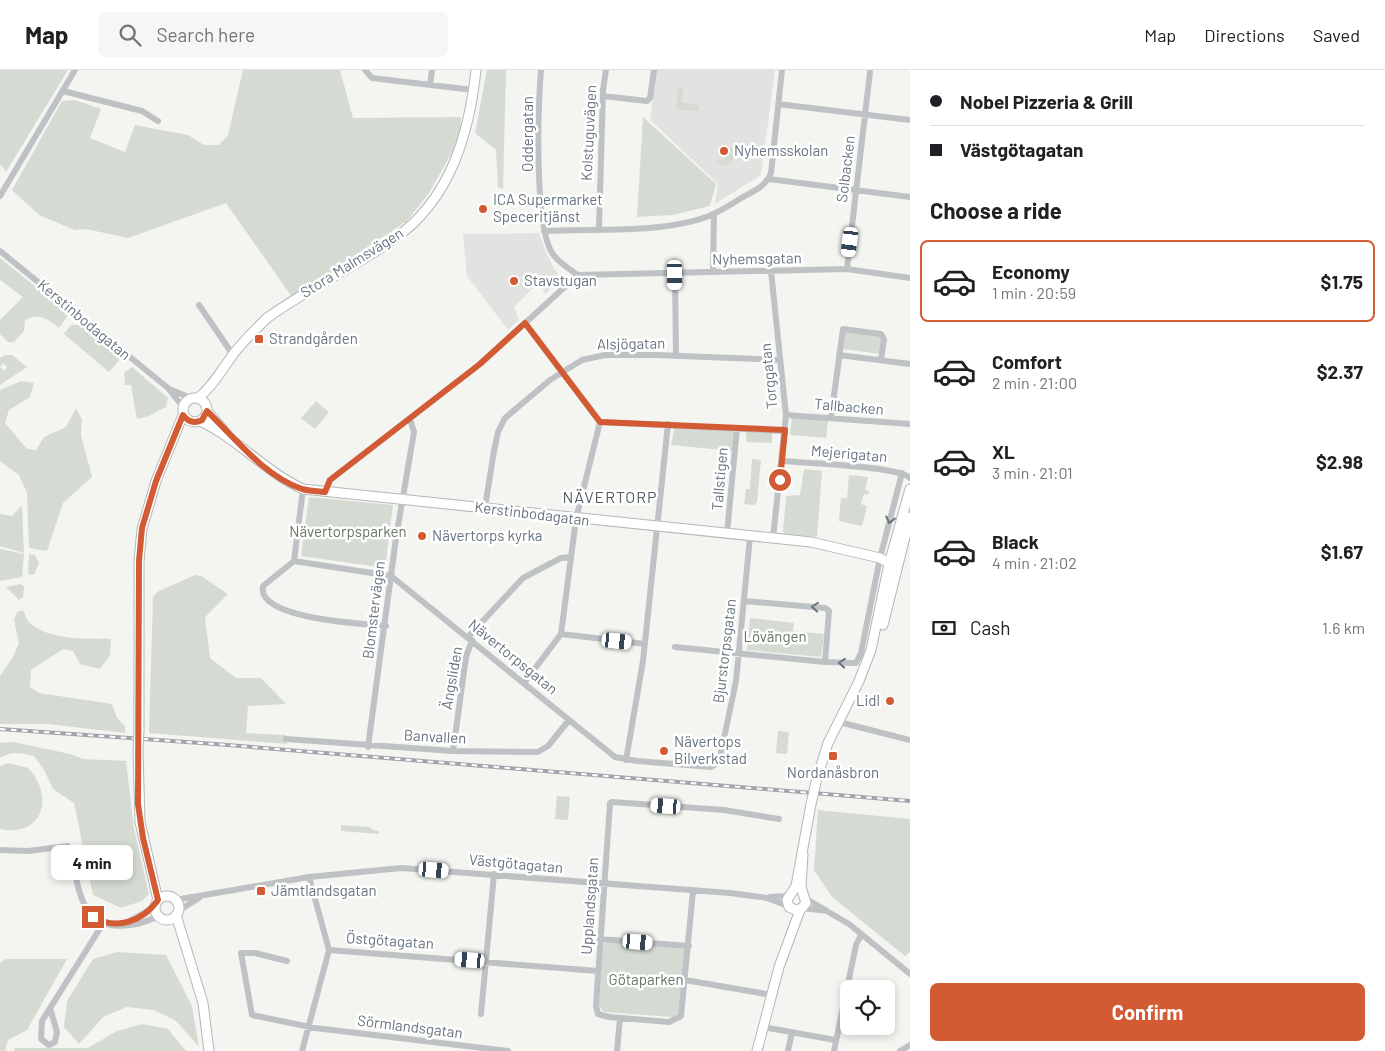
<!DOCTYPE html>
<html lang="en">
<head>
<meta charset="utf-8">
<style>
	body { margin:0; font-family:Barlow,sans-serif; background:#f6f6f6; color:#202124; height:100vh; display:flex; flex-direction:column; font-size:19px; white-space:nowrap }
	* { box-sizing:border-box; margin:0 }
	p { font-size:16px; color:#757577 }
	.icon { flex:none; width:28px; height:28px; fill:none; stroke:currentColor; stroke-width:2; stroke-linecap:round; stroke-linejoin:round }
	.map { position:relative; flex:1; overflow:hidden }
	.side { display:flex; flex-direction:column; background:#fff; width:475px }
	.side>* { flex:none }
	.top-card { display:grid; align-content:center; height:110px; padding:0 20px; background:#fff }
	.tools { position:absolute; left:840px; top:910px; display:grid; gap:10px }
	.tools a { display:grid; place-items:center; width:55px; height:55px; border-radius:8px; background:#fff; box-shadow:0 2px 8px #0003; font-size:25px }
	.end { position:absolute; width:22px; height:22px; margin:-11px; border:6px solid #d25b33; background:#fff; box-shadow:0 0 0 2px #fff }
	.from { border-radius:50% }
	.bubble { position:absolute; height:35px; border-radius:8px; background:#fff; box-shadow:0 2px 8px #0003; font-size:16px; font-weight:700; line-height:35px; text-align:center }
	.car { position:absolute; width:15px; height:30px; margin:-15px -8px; border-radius:6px; box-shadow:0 0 4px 1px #0007; background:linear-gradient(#fff 24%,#345 0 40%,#fff 0 76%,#345 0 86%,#fff 0) }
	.top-card b { display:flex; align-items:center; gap:18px; height:48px; font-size:19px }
	.top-card b+b { border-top:1px solid #e0e0e0 }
	.top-card i { width:12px; height:12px; background:#202124 }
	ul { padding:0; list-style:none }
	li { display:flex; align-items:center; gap:15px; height:82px; margin:0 10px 8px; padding:0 10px; border:2px solid transparent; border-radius:8px }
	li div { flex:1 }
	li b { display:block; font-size:19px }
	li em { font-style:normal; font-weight:700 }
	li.active { border-color:#d25b33 }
	li>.icon { width:45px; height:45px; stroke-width:1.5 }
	h2 { padding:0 20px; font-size:22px; line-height:60px }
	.pay { display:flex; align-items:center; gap:12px; height:55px; padding:0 20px; font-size:19px }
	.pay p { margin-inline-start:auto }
	.cta { display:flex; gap:10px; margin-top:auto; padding:10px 20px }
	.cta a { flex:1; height:58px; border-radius:8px; background:#d25b33; color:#fff; font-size:20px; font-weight:700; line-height:58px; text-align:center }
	header { display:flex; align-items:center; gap:30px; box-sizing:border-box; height:70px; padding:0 25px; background:#fff; border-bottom:1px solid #e0e0e0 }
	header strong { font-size:24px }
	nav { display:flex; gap:28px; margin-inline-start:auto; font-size:18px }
	.search { width:350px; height:45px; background:#f6f6f6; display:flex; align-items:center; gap:12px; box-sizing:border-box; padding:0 18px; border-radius:8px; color:#757577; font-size:19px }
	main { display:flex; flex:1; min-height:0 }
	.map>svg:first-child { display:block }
	.built { fill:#e2e3e1 }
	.green { fill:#d5dbd2 }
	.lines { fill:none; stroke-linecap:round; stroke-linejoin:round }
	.secondary-casing { stroke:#b3b7bb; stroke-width:11 }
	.street { stroke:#bec2c5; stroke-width:6 }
	.secondary { stroke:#fff; stroke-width:9 }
	.rail-casing { stroke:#a0a5aa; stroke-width:4 }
	.rail { stroke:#fff; stroke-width:2; stroke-dasharray:5.5; stroke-linecap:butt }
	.secondary-bridge-casing { stroke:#b3b7bb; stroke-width:11; stroke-linecap:butt }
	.secondary-bridge { stroke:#fff; stroke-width:9 }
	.oneway { stroke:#66747f }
	.route { stroke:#d25b33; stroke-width:6 }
	.poi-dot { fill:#d25b33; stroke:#fff; stroke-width:2 }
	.labels { text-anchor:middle; stroke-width:5; stroke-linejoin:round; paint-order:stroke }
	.street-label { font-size:15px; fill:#66747f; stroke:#fff }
	.poi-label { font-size:15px; fill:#66747f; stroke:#fff; text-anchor:start }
	.park-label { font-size:15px; fill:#687764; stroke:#fff }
	.neighbourhood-label { font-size:16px; letter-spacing:1px; fill:#535d65; stroke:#fff }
</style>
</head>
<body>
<header>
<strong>Map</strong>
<div class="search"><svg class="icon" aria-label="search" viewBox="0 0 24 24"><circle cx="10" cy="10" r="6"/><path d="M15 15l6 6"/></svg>Search here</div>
<nav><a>Map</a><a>Directions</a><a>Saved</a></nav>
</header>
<main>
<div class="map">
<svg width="910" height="981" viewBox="0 0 910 981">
	<rect width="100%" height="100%" fill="#f4f4f1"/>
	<path class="built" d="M656,0H775L761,105L715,134L718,114L650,50Z
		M539,163L547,185L560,208L546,224L537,214L514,237L519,250L508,260L467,206L463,164Z"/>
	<path class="green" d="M0,0H68L6,102L0,94Z
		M243,0H340L353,48L461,47L460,68L429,123L407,151L292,227L226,133L128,168L86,159L75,160L39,145L12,120L62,31L75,30L101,39L90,68L125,82L135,55L188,65L204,75H219L228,65Z
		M487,0H506L503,119L498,117L496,80L475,63Z
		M678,18H684L682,32L699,35L698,41L680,40L676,37Z
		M643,47L716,114L710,136L673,145L637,147Z
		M735,75L739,77C739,86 730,94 722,96L716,90L725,89L728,80Z
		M0,188L69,244L59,258C47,248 39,243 25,250L24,261L14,272H8L0,264V250L23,227L0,210Z
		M71,255H82L122,287L109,302L64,264Z
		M846,260L882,265L880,284L843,279Z
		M5,285H12L27,297L0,315V297L4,301L7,297L3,293L0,297V288Z
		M132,297L168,328L166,337L149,346L137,349L131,315H125L124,303Z
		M21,311L34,313L30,327L9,340L5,353L27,379L36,380L44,367L66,357L76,338L82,349L81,365L92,407L63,433L47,481L29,478L27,423L19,405L0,391V320Z
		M316,331L329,342L315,359L301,348Z
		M792,346L828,350L826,368L790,365Z
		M675,356L731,360L734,363L732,381L671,375Z
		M746,361L772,363V373L746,372Z
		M752,389L761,390L757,432L754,435L744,434L746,419H750Z
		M804,399L822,401L817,467L785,464L783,461L786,426L800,425Z
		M849,405L868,407L865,420L869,421L868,425L864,424L861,434L867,436L862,456L839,451L841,428H847Z
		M309,427L393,435L385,498L301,486Z
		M22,435L24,483L0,476V444L12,446Z
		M0,479L24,484L22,507L0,511Z
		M29,484L35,485L39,493L34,505L28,504Z
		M195,505L201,506L228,524L205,547L210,588L236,608H261L286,634L248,636L246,663L286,665L287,674L149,663L153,527L157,522Z
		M20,514L24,516L23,527L19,530L6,517Z
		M23,540C25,544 26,550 30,553C50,571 86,568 111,569L110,585L100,599L80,594L73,581L63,579L31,600L30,617L39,623L112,634L117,648L125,656V663L48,654H0V606L13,587L19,573L14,550L17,542Z
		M750,548L794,553L793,561L824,564L821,587L747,580Z
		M778,661L789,662L787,684L776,683Z
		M13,672L70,684L83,689L126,691L134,758L149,824L142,831L121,838L93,825L74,733L53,719L44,700L34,686C22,683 10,681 0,688V673Z
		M9,693L28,698C55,726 43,768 0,759V696Z
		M557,726L570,727L568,750L555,749Z
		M818,740L910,749V882L905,886L832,827L814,800Z
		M341,755L370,757L373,760L379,761V764L341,761Z
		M607,871L687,877L679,943L673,947L604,942L599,936L603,875Z
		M117,882L166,885L192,936L199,977L176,951L154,940L127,937L103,947L79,974L64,957L67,931L93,889Z
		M6,889H67L27,960L8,970L5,981H0V893Z
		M143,954L168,959L186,981H14L15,978H88L117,961Z"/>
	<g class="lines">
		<defs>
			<path id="secondary" d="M183 340a12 12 0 1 1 24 0a12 12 0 1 1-24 0Z
				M198,328C213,316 221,301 232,286C242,272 255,260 267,248C307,219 353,198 394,169C450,130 469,65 476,0
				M207,341L225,362
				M200,351C240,370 264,401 303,419L811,472L880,488L897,498
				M883,555L910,447
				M139,660V491L142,459L156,411L183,345
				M138,681L140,752L158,830
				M816,712L828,673L859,611L871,580L889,494L910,419
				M803,784L801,817L806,833L802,838L796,840L789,837L787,830L796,816L811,734
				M155 838a12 12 0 1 1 24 0a12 12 0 1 1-24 0Z
				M176,845L203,933L209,981
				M757,981L779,897L800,840"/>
		</defs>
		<use href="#secondary" class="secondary-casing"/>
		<path class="street" d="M365,0L372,8L473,20
			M541,0C538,38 534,153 552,183C559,193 569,199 578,205
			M430,15L432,0
			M63,21L142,41L158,51
			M603,26L647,31L650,28L654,0
			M778,34L910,50
			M769,109L910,127
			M0,126L75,0
			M599,158L603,20L606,0
			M544,161C594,158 663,164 709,146C721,141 732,134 743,127C754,121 766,116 771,103L782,0
			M0,181L168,318L183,337
			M847,199L870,2
			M771,201L786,345L773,468
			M713,202L714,144
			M675,203L676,286
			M199,235L233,285
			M525,253L600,352L785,361
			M839,285L910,294
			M169,319L191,328
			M786,345L910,354
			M831,348L843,259L881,264L884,269L881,290
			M783,391C804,393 900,396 910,408
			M303,419L294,491L263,516C256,549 364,554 386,556
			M325,422L330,410L480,294L578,205L847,199L910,208
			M485,437L494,381L498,362L505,348L550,310L582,290L605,285H656L780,290
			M727,463L737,358
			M294,491L391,506L615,687L637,691L711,697L719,692L736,611L750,467
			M744,531L825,538L829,541L825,592
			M561,564L645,574
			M468,567L523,508L561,488L571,487
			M675,577L825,592L856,593L861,583L880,488L902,403
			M524,613L561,564L576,449L600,352
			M839,652L910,670
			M286,669L453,681L538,682L548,676L569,650
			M368,677L396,468L414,362L410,349
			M453,681L466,587L472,570
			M626,690L643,591L668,354
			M0,780L28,781L68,776C81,817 76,866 137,854C145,852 152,848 160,847
			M693,821L681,946L669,952L609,947L598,944L596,936L610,733L612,732L724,740L779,749
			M770,827L788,826
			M805,828L849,854L910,904
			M175,830L309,807L401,798L730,823L767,828L788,836
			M802,838L827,841
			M178,841L199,828
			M126,853L155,837
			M600,869L689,876
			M329,880L598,901
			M287,891L255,883H241L252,945L315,958L508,981
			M685,910L772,925
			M50,938L57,962L55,972L49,975L41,969L42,951L104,852
			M481,944L494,804
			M763,957L835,970
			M302,981L329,880L309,807
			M617,981L620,948
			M788,981L792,962
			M834,981L856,875L861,865
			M900,981L910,975"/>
		<use href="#secondary" class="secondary"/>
		<defs>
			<path id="rail" d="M0,659L215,674L910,731"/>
		</defs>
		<use href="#rail" class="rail-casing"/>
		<use href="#rail" class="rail"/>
		<defs>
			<path id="secondary-bridge" d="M138,681L139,660
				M811,734L816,712"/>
		</defs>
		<use href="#secondary-bridge" class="secondary-bridge-casing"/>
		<use href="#secondary-bridge" class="secondary-bridge"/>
	</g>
	<defs><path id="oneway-chevron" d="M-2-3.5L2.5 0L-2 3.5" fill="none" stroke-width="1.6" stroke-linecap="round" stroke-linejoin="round" transform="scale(1.25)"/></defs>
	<g class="oneway">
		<use href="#oneway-chevron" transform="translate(890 450) rotate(104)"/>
		<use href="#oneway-chevron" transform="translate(815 537) rotate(-175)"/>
		<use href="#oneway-chevron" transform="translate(842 593) rotate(-175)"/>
	</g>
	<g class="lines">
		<path class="route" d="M93,847C117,861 143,851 158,830L143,768L138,734L139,491L142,458L156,411L183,345C188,352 194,354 202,350L207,341C235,368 264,406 302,419C309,421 318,421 325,422L330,410L480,294L525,253L600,352L785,360L780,410"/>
	</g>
	<g class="poi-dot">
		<circle cx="724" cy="81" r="5"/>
		<circle cx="483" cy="139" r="5"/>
		<circle cx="514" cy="211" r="5"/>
		<rect x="254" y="264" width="10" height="10" rx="2.5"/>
		<circle cx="422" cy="466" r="5"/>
		<circle cx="890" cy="631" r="5"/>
		<circle cx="664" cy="681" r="5"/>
		<rect x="828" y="681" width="10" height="10" rx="2.5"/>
		<rect x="256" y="816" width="10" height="10" rx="2.5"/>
	</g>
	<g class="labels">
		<g class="street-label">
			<text transform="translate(589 63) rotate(-87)" y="5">Kolstuguvägen</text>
			<text transform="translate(528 64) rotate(-90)" y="5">Oddergatan</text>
			<text transform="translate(846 99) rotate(-83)" y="5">Solbacken</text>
			<text transform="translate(757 189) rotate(-1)" y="5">Nyhemsgatan</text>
			<text transform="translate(352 193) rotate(-32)" y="5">Stora Malmsvägen</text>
			<text transform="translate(84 250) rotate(40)" y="5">Kerstinbodagatan</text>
			<text transform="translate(631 274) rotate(-1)" y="5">Alsjögatan</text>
			<text transform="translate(769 306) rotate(-96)" y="5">Torggatan</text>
			<text transform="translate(849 337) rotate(5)" y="5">Tallbacken</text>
			<text transform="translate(849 384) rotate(5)" y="5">Mejerigatan</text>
			<text transform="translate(720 409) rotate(-85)" y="5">Tallstigen</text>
			<text transform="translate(532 444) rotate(7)" y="5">Kerstinbodagatan</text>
			<text transform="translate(374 540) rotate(-83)" y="5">Blomstervägen</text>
			<text transform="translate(725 581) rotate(-83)" y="5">Bjurstorpsgatan</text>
			<text transform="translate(513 587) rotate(39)" y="5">Nävertorpsgatan</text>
			<text transform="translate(452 608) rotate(-80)" y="5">Ängsliden</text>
			<text transform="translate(435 667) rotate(3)" y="5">Banvallen</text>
			<text transform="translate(516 794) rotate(5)" y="5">Västgötagatan</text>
			<text transform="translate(590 836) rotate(-86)" y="5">Upplandsgatan</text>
			<text transform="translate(390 871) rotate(4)" y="5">Östgötagatan</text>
			<text transform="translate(410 957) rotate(7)" y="5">Sörmlandsgatan</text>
		</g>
		<g class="poi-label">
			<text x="734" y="86">Nyhemsskolan</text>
			<text x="493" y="135">ICA Supermarket<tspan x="493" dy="17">Speceritjänst</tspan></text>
			<text x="524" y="216">Stavstugan</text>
			<text x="269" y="274">Strandgården</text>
			<text x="432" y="471">Nävertorps kyrka</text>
			<text x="880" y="636" text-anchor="end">Lidl</text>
			<text x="674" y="677">Nävertops<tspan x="674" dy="17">Bilverkstad</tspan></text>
			<text x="833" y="708" text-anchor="middle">Nordanåsbron</text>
			<text x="271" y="826">Jämtlandsgatan</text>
		</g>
		<g class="park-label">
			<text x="348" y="467">Nävertorpsparken</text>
			<text x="775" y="572">Lövängen</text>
			<text x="646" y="915">Götaparken</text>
		</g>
		<g class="neighbourhood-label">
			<text x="610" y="433">NÄVERTORP</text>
		</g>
	</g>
</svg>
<div class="tools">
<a><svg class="icon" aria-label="locate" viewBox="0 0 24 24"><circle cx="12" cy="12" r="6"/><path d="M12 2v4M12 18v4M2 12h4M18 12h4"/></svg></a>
</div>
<i class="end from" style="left:780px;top:410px"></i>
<i class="end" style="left:93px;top:847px"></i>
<div class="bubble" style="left:51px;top:775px;width:82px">4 min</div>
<i class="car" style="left:850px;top:172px;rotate:187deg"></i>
<i class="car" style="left:675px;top:205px;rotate:179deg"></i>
<i class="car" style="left:617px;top:571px;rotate:96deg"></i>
<i class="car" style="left:666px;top:736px;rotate:274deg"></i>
<i class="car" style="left:434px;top:800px;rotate:95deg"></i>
<i class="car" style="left:638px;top:872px;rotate:95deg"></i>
<i class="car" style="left:470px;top:890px;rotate:275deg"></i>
</div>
<section class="side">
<div class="top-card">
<b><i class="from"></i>Nobel Pizzeria &amp; Grill</b>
<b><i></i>Västgötagatan</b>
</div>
<h2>Choose a ride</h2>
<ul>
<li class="active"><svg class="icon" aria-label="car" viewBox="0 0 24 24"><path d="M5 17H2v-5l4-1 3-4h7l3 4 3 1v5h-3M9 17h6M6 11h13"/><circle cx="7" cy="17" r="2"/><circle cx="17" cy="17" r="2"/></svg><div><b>Economy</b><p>1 min · 20:59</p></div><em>$1.75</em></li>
<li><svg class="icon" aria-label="car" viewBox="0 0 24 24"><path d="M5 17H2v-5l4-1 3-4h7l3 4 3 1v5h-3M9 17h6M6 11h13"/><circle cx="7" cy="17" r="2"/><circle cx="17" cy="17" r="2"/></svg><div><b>Comfort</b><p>2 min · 21:00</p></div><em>$2.37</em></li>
<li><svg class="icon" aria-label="car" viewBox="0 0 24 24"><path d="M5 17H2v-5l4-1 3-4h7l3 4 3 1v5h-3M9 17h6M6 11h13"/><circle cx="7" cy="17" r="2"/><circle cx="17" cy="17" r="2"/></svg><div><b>XL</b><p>3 min · 21:01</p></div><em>$2.98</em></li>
<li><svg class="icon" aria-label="car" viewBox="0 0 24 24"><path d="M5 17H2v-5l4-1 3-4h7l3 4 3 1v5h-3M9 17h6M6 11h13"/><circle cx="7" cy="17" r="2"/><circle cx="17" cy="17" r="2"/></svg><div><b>Black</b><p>4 min · 21:02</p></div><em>$1.67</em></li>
</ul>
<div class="pay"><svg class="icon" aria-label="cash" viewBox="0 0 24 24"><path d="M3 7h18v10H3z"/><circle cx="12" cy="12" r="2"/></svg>Cash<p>1.6 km</p></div>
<div class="cta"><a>Confirm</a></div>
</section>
</main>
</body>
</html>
